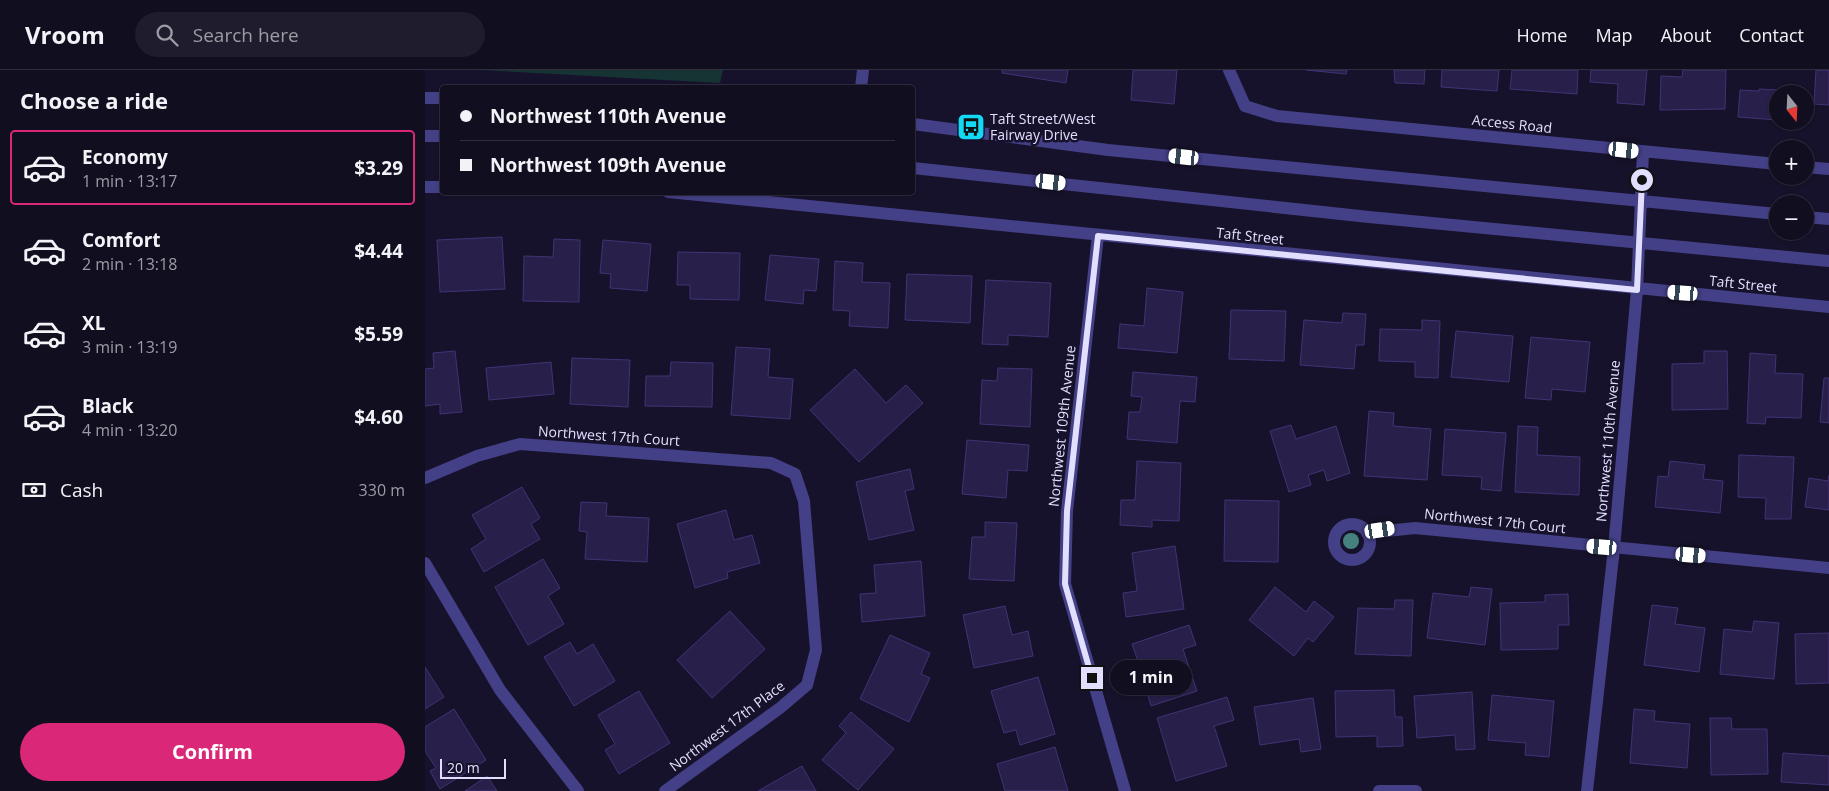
<!DOCTYPE html>
<html lang="en">
<head>
<meta charset="utf-8">
<style>
	body { margin:0; font-family:"Open Sans",sans-serif; background:#1e1c2d; color:#f1f3f6; height:100vh; display:flex; flex-direction:column; font-size:19px; white-space:nowrap }
	* { box-sizing:border-box; margin:0 }
	p { font-size:16px; color:#9c9ca5 }
	.icon { flex:none; width:28px; height:28px; fill:none; stroke:currentColor; stroke-width:2; stroke-linecap:round; stroke-linejoin:round }
	.map { position:relative; flex:1; overflow:hidden }
	.panel { display:flex; flex-direction:column; background:#110e20; width:425px }
	.panel>* { flex:none }
	.top-card { position:absolute; left:15px; top:15px; width:475px; height:110px; border-radius:5px; box-shadow:0 1px 4px #0004,0 0 0 1px #302e3e; display:grid; align-content:center; height:110px; padding:0 20px; background:#110e20 }
	.needle { width:32px; rotate:162deg }
	.fabs { position:absolute; left:1344px; top:15px; display:grid; gap:10px }
	.fabs a { display:grid; place-items:center; width:45px; height:45px; border-radius:50%; background:#110e20; box-shadow:0 1px 4px #0004,0 0 0 1px #302e3e; font-size:25px }
	.scale { position:absolute; left:15px; bottom:12px; width:66px; box-sizing:border-box; padding-left:5px; border:2px solid #e2defd; border-top:0; font-size:14px; line-height:18px; white-space:nowrap; color:#e2defd; -webkit-text-stroke:4px #17122b; paint-order:stroke }
	.end { position:absolute; width:22px; height:22px; margin:-11px; border:6px solid #e2defd; background:#111; box-shadow:0 0 0 2px #111 }
	.from { border-radius:50% }
	.bubble { position:absolute; height:35px; border-radius:18px; background:#110e20; box-shadow:0 1px 4px #0004,0 0 0 1px #302e3e; font-size:16px; font-weight:700; line-height:35px; text-align:center }
	.car { position:absolute; width:15px; height:30px; margin:-15px -8px; border-radius:6px; box-shadow:0 0 4px 1px #0007; background:linear-gradient(#fff 24%,#345 0 40%,#fff 0 76%,#345 0 86%,#fff 0) }
	.top-card b { display:flex; align-items:center; gap:18px; height:48px; font-size:19px }
	.top-card b+b { border-top:1px solid #302e3e }
	.top-card i { width:12px; height:12px; background:#f1f3f6 }
	ul { padding:0; list-style:none }
	li { display:flex; align-items:center; gap:15px; height:75px; margin:0 10px 8px; padding:0 10px; border:2px solid transparent; border-radius:5px }
	li div { flex:1 }
	li b { display:block; font-size:19px }
	li em { font-style:normal; font-weight:700 }
	li.current { border-color:#db2777 }
	li>.icon { width:45px; height:45px; stroke-width:1.5 }
	h2 { padding:0 20px; font-size:22px; line-height:60px }
	.pay { display:flex; align-items:center; gap:12px; height:55px; padding:0 20px; font-size:19px }
	.pay p { margin-inline-start:auto }
	.button { display:flex; gap:10px; margin-top:auto; padding:10px 20px }
	.button a { flex:1; height:58px; border-radius:30px; background:#db2777; color:#fff; font-size:20px; font-weight:700; line-height:58px; text-align:center }
	header { display:flex; align-items:center; gap:30px; box-sizing:border-box; height:70px; padding:0 25px; background:#110e20; border-bottom:1px solid #302e3e }
	header strong { font-size:24px }
	nav { display:flex; gap:28px; margin-inline-start:auto; font-size:18px }
	.search { width:350px; height:45px; background:#1e1c2d; display:flex; align-items:center; gap:12px; box-sizing:border-box; padding:0 18px; border-radius:28px; color:#9c9ca5; font-size:19px }
	main { display:flex; flex:1; min-height:0 }
	.map>svg:first-child { display:block }
	.green { fill:#163434 }
	.building { fill:#291f4b; stroke:#413375 }
	.lines { fill:none; stroke-linecap:round; stroke-linejoin:round }
	.minor { stroke:#444087; stroke-width:12 }
	.tree { fill:#45817e }
	.route { stroke:#e2defd; stroke-width:6 }
	.labels { text-anchor:middle; stroke-width:5; stroke-linejoin:round; paint-order:stroke }
	.poi-label { font-size:14px; fill:#e2defd; stroke:#17122b; text-anchor:start }
	.street-label { font-size:14px; fill:#e2defd; stroke:#17122b }
</style>
</head>
<body>
<header>
<strong>Vroom</strong>
<div class="search"><svg class="icon" aria-label="search" viewBox="0 0 24 24"><circle cx="10" cy="10" r="6"/><path d="M15 15l6 6"/></svg>Search here</div>
<nav><a>Home</a><a>Map</a><a>About</a><a>Contact</a></nav>
</header>
<main>
<section class="panel">
<h2>Choose a ride</h2>
<ul>
<li class="current"><svg class="icon" aria-label="car" viewBox="0 0 24 24"><path d="M5 17H2v-5l4-1 3-4h7l3 4 3 1v5h-3M9 17h6M6 11h13"/><circle cx="7" cy="17" r="2"/><circle cx="17" cy="17" r="2"/></svg><div><b>Economy</b><p>1 min · 13:17</p></div><em>$3.29</em></li>
<li><svg class="icon" aria-label="car" viewBox="0 0 24 24"><path d="M5 17H2v-5l4-1 3-4h7l3 4 3 1v5h-3M9 17h6M6 11h13"/><circle cx="7" cy="17" r="2"/><circle cx="17" cy="17" r="2"/></svg><div><b>Comfort</b><p>2 min · 13:18</p></div><em>$4.44</em></li>
<li><svg class="icon" aria-label="car" viewBox="0 0 24 24"><path d="M5 17H2v-5l4-1 3-4h7l3 4 3 1v5h-3M9 17h6M6 11h13"/><circle cx="7" cy="17" r="2"/><circle cx="17" cy="17" r="2"/></svg><div><b>XL</b><p>3 min · 13:19</p></div><em>$5.59</em></li>
<li><svg class="icon" aria-label="car" viewBox="0 0 24 24"><path d="M5 17H2v-5l4-1 3-4h7l3 4 3 1v5h-3M9 17h6M6 11h13"/><circle cx="7" cy="17" r="2"/><circle cx="17" cy="17" r="2"/></svg><div><b>Black</b><p>4 min · 13:20</p></div><em>$4.60</em></li>
</ul>
<div class="pay"><svg class="icon" aria-label="cash" viewBox="0 0 24 24"><path d="M3 7h18v10H3z"/><circle cx="12" cy="12" r="2"/></svg>Cash<p>330 m</p></div>
<div class="button"><a>Confirm</a></div>
</section>
<div class="map">
<svg width="1404" height="721" viewBox="0 0 1404 721">
	<rect width="100%" height="100%" fill="#17122b"/>
	<path class="green" d="M57,0H298L295,13Z"/>
	<path class="building" d="M577,0H643L641,13L577,3Z
		M708,0H752L749,34L706,30Z
		M881,0H922L921,4Z
		M969,0H1000L999,14L970,13Z
		M1017,0H1074L1072,21L1016,17Z
		M1087,0H1153L1152,24L1085,19Z
		M1166,0H1222L1219,35L1192,33L1193,14L1165,12Z
		M1258,0H1301L1300,39L1235,40L1236,6L1257,7Z
		M1391,0H1404V35L1389,34Z
		M1334,19L1373,21V24H1352V50L1313,47L1315,20L1334,21Z
		M77,167L80,219L15,222L12,170Z
		M129,169L155,170L154,232L98,231L99,186L128,187Z
		M178,170L226,174L222,221L185,218L186,204L175,203Z
		M253,182L315,183L314,230L265,229V215H252Z
		M345,185L394,189L391,221L379,220L378,234L340,230Z
		M410,191L438,193L437,212L465,213L463,258L424,256L425,241L408,240Z
		M482,204L547,206L545,253L480,250Z
		M561,210L626,213L623,267L583,265V275L557,274Z
		M722,218L758,222L752,283L693,278L695,254L719,256Z
		M806,240L861,241L859,291L804,289Z
		M918,243L941,244L939,275H931L929,299L875,295L879,250L917,253Z
		M997,250L1015,251L1013,308L990,307V292L954,291L955,259L997,260Z
		M1031,261L1088,266L1084,312L1026,307Z
		M1106,267L1165,272L1160,322L1127,319L1126,330L1100,328Z
		M311,277L345,279L343,307L368,309L365,349L306,345Z
		M30,281L37,342L15,344V334L0,336V299L9,298L8,283Z
		M1279,281H1302L1303,339L1247,340V294L1279,293Z
		M1325,283L1351,285L1350,303L1378,304L1376,348L1341,347L1340,354L1322,353Z
		M147,288L205,290L203,337L145,334Z
		M126,292L129,324L64,330L61,298Z
		M246,292L288,293L287,337L220,336L221,306H245Z
		M573,298L607,299L605,357L555,354L557,310L572,311Z
		M430,299L461,333L481,315L498,333L434,392L385,340Z
		M708,302L772,307L770,332L755,331L752,373L702,369L704,342H715L717,327L706,326Z
		M1399,308H1404V353L1395,352Z
		M944,341L969,343L968,356L1006,359L1002,410L939,406Z
		M866,355L871,369L911,356L925,403L902,411L899,400L883,405L886,415L864,422L845,361Z
		M1093,356L1113,357L1112,385L1155,387L1154,425L1090,422Z
		M1020,359L1081,363L1076,421L1056,419L1057,407L1017,405Z
		M542,370L604,375L602,401L583,400L581,428L537,424Z
		M1314,385L1369,387L1366,449H1340L1341,428L1313,427Z
		M712,391L756,393L754,451L727,450V457L695,455L696,430H710Z
		M1245,391L1280,395L1278,409L1298,411L1295,443L1230,437L1233,406L1243,407Z
		M485,399L489,419L480,421L489,460L444,470L431,412Z
		M1404,405V440L1380,437L1384,408L1403,411Z
		M97,417L115,448L106,454L115,469L59,502L46,479L61,469L47,445Z
		M800,430L854,431L853,492L799,491Z
		M156,432L182,433L181,446L224,448L222,492L160,489L162,462L154,461Z
		M301,440L309,470L327,465L335,493L302,502L303,508L270,518L252,454Z
		M560,452L592,453L589,511L544,509L547,467H560Z
		M750,476L759,539L701,547L698,523L712,521L707,483Z
		M118,489L135,518L123,526L139,554L103,575L70,517Z
		M496,491L500,546L437,552L435,524L451,523L449,495Z
		M850,517L881,542L889,531L909,547L888,572L883,568L869,586L824,550Z
		M1046,517L1067,519L1060,575L1002,568L1008,523L1044,527Z
		M1143,524L1144,555H1133V579L1076,580L1075,533L1120,532V525Z
		M970,530H988L986,586L930,584L933,538L969,539Z
		M1227,535L1253,538L1250,554L1280,558L1274,602L1219,595Z
		M580,536L587,565L603,561L608,586L549,598L538,545Z
		M305,541L340,579L287,628L252,590Z
		M1329,551L1354,553L1349,609L1295,604L1299,559L1327,562Z
		M764,555L771,575L758,579L772,621L726,636L719,612L730,608L724,591L714,594L707,574Z
		M1404,563V613L1371,614L1370,564Z
		M465,565L505,583L496,604L505,608L484,652L435,629Z
		M145,572L152,584L168,574L190,611L149,636L119,587Z
		M0,597L19,627L0,639Z
		M613,607L630,664L595,675L591,660L579,663L566,621Z
		M969,620L970,647H977L978,676L952,677V666L911,667L910,621Z
		M214,621L245,673L194,704L180,680L190,674L173,645Z
		M1047,622L1050,679L1031,680L1030,665L992,668L989,626Z
		M1067,625L1129,631L1124,687L1100,685L1101,673L1063,670Z
		M802,627L809,650L789,656L802,696L751,711L732,648Z
		M888,628L896,679L876,682L874,669L835,675L829,637Z
		M29,639L61,690L15,719L5,701L11,698L0,681V657Z
		M1209,639L1230,641L1229,651L1265,654L1262,698L1205,693Z
		M426,642L469,679L433,720L397,690L421,663L414,656Z
		M1285,648H1306L1307,659H1342L1343,704L1286,705Z
		M630,677L643,721H580L572,694Z
		M1358,683L1404,686V715L1356,712Z
		M377,696L391,721H333Z
		M62,706L72,721H40Z"/>
	<g class="lines">
		<path class="minor" d="M804,0L820,36L852,46L1352,94
			M436,18L438,0
			M0,28H18
			M488,54L683,80L1352,144
			M0,66H18
			M1380,97L1404,99
			M488,98L944,147L1404,191
			M0,117H18
			M243,122L1404,237
			M1380,147L1404,149
			M673,166L642,441L640,514L700,721
			M0,408L52,386L95,374L346,393L370,404L379,431L391,580L382,615L355,638L240,721
			M909 472a18 18 0 1 1 36 0a18 18 0 1 1-36 0Z
			M942,463L990,458L1404,498
			M0,493L75,620L153,721
			M954,721H991
			M1162,721L1189,478L1212,220L1218,82"/>
	</g>
	<circle class="tree" cx="926" cy="471" r="8"/>
	<g class="lines">
		<path class="route" d="M667,608L640,514L642,441L673,166L1212,220L1217,110"/>
	</g>
	<defs>
		<symbol id="bus-square" viewBox="-11 -11 22 22"><rect x="-9" y="-9" width="18" height="18" rx="4" fill="#13daf4" stroke="#17122b"/><path d="M-5-6H5V4H4V6H2V4H-2V6H-4V4H-5ZM-3.5-4V0h7V-4ZM-3.5 1.2v1.5H-2V1.2ZM2 1.2v1.5H3.5V1.2Z" fill="#111"/></symbol>
	</defs>
	<g fill-rule="evenodd">
		<use href="#bus-square" x="530" y="41" width="32" height="32"/>
	</g>
	<g class="labels">
		<g class="poi-label">
			<text x="565" y="54">Taft Street/West<tspan x="565" dy="16">Fairway Drive</tspan></text>
		</g>
		<g class="street-label">
			<text transform="translate(1087 54) rotate(6)" y="5">Access Road</text>
			<text transform="translate(825 166) rotate(6)" y="5">Taft Street</text>
			<text transform="translate(1318 214) rotate(6)" y="5">Taft Street</text>
			<text transform="translate(637 356) rotate(-84)" y="5">Northwest 109th Avenue</text>
			<text transform="translate(184 366) rotate(4)" y="5">Northwest 17th Court</text>
			<text transform="translate(1183 371) rotate(-85)" y="5">Northwest 110th Avenue</text>
			<text transform="translate(1070 451) rotate(6)" y="5">Northwest 17th Court</text>
			<text transform="translate(302 656) rotate(-37)" y="5">Northwest 17th Place</text>
		</g>
	</g>
</svg>
<div class="fabs">
<a><svg class="needle" viewBox="-14 -14 28 28"><path d="M0-13l5 13h-10z" fill="#e53935"/><path d="M0 13l5-13h-10z" fill="#9c9ca5"/></svg></a>
<a>+</a>
<a>−</a>
</div>
<div class="scale">20 m</div>
<i class="end from" style="left:1217px;top:110px"></i>
<i class="end" style="left:667px;top:608px"></i>
<div class="bubble" style="left:685px;top:590px;width:82px">1 min</div>
<i class="car" style="left:1199px;top:80px;rotate:96deg"></i>
<i class="car" style="left:759px;top:87px;rotate:276deg"></i>
<i class="car" style="left:626px;top:112px;rotate:96deg"></i>
<i class="car" style="left:1258px;top:223px;rotate:274deg"></i>
<i class="car" style="left:955px;top:460px;rotate:81deg"></i>
<i class="car" style="left:1177px;top:477px;rotate:275deg"></i>
<i class="car" style="left:1266px;top:485px;rotate:95deg"></i>
<div class="top-card">
<b><i class="from"></i>Northwest 110th Avenue</b>
<b><i></i>Northwest 109th Avenue</b>
</div>
</div>
</main>
</body>
</html>
